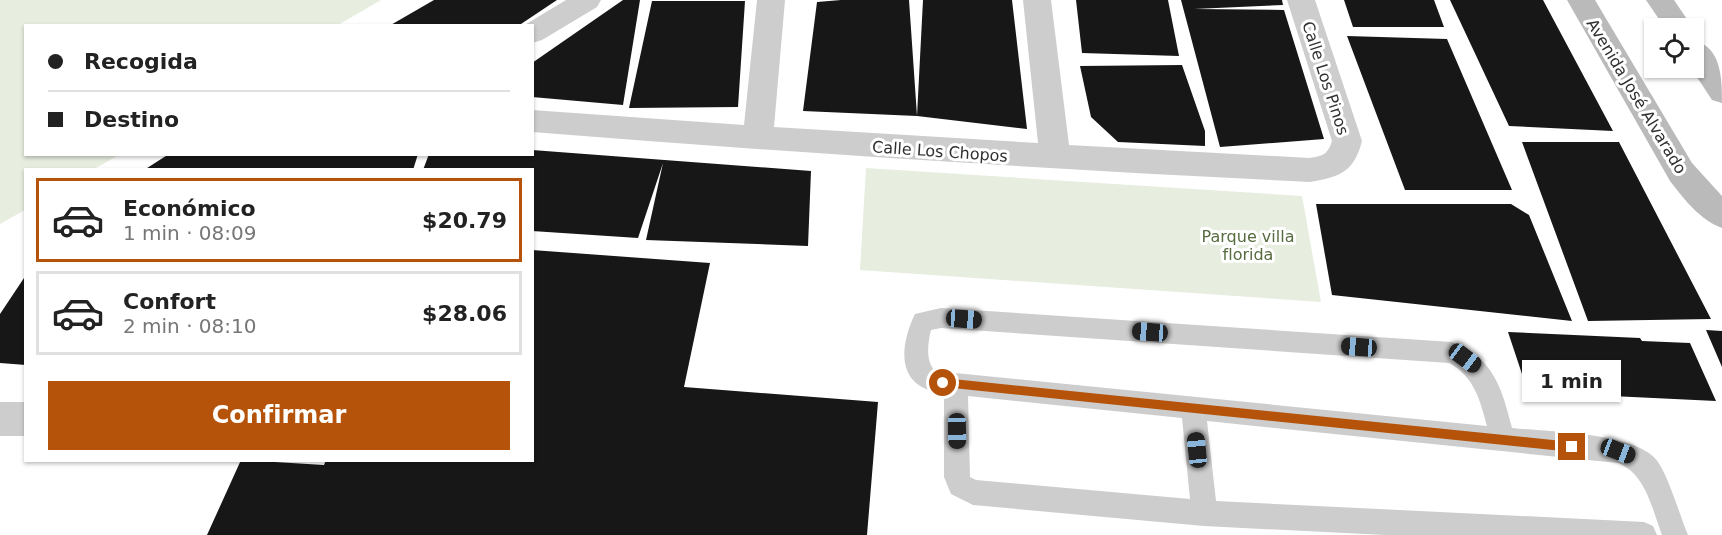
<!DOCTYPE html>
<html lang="es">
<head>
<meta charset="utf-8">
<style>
	body { margin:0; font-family:"DejaVu Sans",sans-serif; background:#f2f2f2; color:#222; height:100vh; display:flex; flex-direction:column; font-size:22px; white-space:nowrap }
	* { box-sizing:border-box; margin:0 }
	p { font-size:20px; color:#767676 }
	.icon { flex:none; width:33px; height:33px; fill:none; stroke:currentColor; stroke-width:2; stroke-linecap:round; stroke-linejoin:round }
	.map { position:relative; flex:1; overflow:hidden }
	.details { position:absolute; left:24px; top:168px; width:510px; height:294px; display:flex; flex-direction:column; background:#fff; border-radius:0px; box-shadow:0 2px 4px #0004 }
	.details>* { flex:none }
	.guide { position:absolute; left:24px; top:24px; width:510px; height:132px; border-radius:0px; box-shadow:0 2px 4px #0004; display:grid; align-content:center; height:132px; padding:0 24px; background:#fff }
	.fabs { position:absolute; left:1644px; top:18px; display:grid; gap:12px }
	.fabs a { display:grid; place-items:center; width:60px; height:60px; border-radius:0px; background:#fff; box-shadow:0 2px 4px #0004; font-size:30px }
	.end { position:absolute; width:27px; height:27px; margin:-14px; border:8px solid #b45309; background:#fff; box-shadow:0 0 0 3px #fff }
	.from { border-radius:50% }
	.bubble { position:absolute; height:42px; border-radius:0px; background:#fff; box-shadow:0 2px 4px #0004; font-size:20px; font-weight:800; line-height:42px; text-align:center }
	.car { position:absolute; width:18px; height:36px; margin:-18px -9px; border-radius:8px; box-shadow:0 0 4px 2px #0007; background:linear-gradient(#222 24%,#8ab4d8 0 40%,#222 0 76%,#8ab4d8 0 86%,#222 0) }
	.guide b { display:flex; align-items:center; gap:21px; height:57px; font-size:22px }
	.guide b+b { border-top:2px solid #e0e0e0 }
	.guide i { width:15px; height:15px; background:#222 }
	ul { padding:10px 0 0; list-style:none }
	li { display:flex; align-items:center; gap:18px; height:84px; margin:0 12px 9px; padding:0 12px; border:3px solid #e0e0e0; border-radius:0px }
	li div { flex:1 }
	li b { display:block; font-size:22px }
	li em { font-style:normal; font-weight:800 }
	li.on { border-color:#b45309 }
	li>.icon { width:54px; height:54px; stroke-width:1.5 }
	.button { display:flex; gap:12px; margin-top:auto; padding:12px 24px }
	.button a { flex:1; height:69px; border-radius:0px; background:#b45309; color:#fff; font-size:24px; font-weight:800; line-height:69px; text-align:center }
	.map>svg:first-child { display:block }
	.green { fill:#e7eddf }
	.building { fill:#171717 }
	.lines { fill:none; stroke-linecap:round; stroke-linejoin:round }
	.lane { fill:#cdcdcd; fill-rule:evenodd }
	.street { fill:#cdcdcd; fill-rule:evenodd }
	.secondary { fill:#bababa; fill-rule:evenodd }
	.route { fill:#b45309 }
	.labels { text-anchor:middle; stroke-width:6; stroke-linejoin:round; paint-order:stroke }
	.street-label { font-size:16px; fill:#303030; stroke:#fff }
	.park-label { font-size:16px; fill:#576b3f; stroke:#fff }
</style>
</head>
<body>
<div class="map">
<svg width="1722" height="535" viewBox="0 0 1722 535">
	<rect width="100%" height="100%" fill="#fff"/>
	<path class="green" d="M0,0H381L338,25L26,26V154L119,155L94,169L26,170L25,210L0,224Z
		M866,168L1302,196L1321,302L860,270Z"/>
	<path class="building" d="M434,0H557L518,26H389Z
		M623,0H640L623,105L532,97V63Z
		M841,0H909L917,116L803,111L817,2Z
		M923,0H1012L1027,129L917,116Z
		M1076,0H1168L1179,56L1082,53Z
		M1181,0H1282L1283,5L1194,9L1284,10L1324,139L1220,147Z
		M1344,0H1434L1444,27H1353Z
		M1450,0H1543L1613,131L1509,126Z
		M652,1H745L738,107L629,108Z
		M1347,36L1447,39L1512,190H1405Z
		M1182,65L1205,131V146L1118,142L1091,117L1080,66Z
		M1522,142H1619L1711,319L1588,321Z
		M532,150L811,171L808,246L646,240L663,163L638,238L532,231V170H423L429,154H532Z
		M169,154H418L413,170H144Z
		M1316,204H1511L1529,215L1572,321L1332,295Z
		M532,250L710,263L684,387L878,402L867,535H207L241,460L324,465L326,460H532Z
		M26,275V365L0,363V314Z
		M1706,330L1722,331V367Z
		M1508,332L1640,338L1642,341L1690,343L1716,401L1528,392Z"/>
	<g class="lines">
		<path class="lane" d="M941,308L1452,342C1494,358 1502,389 1512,428C1547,432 1638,432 1658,462C1669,478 1680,516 1688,535H1662C1652,509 1646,474 1618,463L1207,421L1216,501L1644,522L1653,526L1657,535H1385L1204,526L973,505L951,494L944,477V393C897,389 898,349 915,314ZM941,328L1449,363C1474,376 1480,400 1487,426L935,371C925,360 928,343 931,330ZM968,396L1182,418L1190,499L976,480L970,477Z"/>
		<path class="street" d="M566,0H601L597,7L542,40L532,43V26H523Z
			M757,0H785L774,127L1038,143L1023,0H1051L1069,145L1310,158C1323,156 1328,154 1332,141L1287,0H1315L1362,141C1354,172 1340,177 1310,182C1050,169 792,153 532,132V110L744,125Z
			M0,402H26V436H0Z"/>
		<path class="secondary" d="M1567,0H1595L1692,163L1722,196V228C1700,220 1684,199 1670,181Z
			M1646,0H1674L1693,28H1665Z
			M1694,40C1722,48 1722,79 1722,103L1712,100L1691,68H1694Z"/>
	</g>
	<path class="route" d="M943,378L1572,442L1578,447L1572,452L943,387L938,383Z"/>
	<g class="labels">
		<g class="street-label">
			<text transform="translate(1326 78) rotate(72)" y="6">Calle Los Pinos</text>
			<text transform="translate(1637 96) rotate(59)" y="6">Avenida José Alvarado</text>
			<text transform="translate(940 151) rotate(4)" y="6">Calle Los Chopos</text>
		</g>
		<g class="park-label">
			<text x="1248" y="242">Parque villa<tspan x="1248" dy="18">florida</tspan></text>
		</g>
	</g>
</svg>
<div class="fabs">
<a><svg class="icon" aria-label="locate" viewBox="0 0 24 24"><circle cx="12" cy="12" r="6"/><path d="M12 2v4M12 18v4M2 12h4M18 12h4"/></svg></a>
</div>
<i class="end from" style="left:943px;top:383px"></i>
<i class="end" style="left:1572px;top:447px"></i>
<div class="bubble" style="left:1522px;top:360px;width:99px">1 min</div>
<i class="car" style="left:964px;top:319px;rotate:94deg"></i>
<i class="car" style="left:1150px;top:332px;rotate:274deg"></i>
<i class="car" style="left:1359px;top:347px;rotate:274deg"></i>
<i class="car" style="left:1465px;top:358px;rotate:127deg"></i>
<i class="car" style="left:957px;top:431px;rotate:179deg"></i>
<i class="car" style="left:1197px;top:450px;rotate:354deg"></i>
<i class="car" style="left:1618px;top:451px;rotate:111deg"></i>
<div class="guide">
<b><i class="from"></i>Recogida</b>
<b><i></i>Destino</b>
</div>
<section class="details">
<ul>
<li class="on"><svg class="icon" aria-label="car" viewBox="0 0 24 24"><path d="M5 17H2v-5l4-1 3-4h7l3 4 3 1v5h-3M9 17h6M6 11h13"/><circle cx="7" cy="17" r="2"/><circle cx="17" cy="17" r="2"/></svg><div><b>Económico</b><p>1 min · 08:09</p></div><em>$20.79</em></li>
<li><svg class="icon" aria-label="car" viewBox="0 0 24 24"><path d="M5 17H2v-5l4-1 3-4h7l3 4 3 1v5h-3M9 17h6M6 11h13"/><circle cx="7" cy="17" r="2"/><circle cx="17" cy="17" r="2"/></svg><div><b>Confort</b><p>2 min · 08:10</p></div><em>$28.06</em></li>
</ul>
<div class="button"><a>Confirmar</a></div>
</section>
</div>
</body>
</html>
